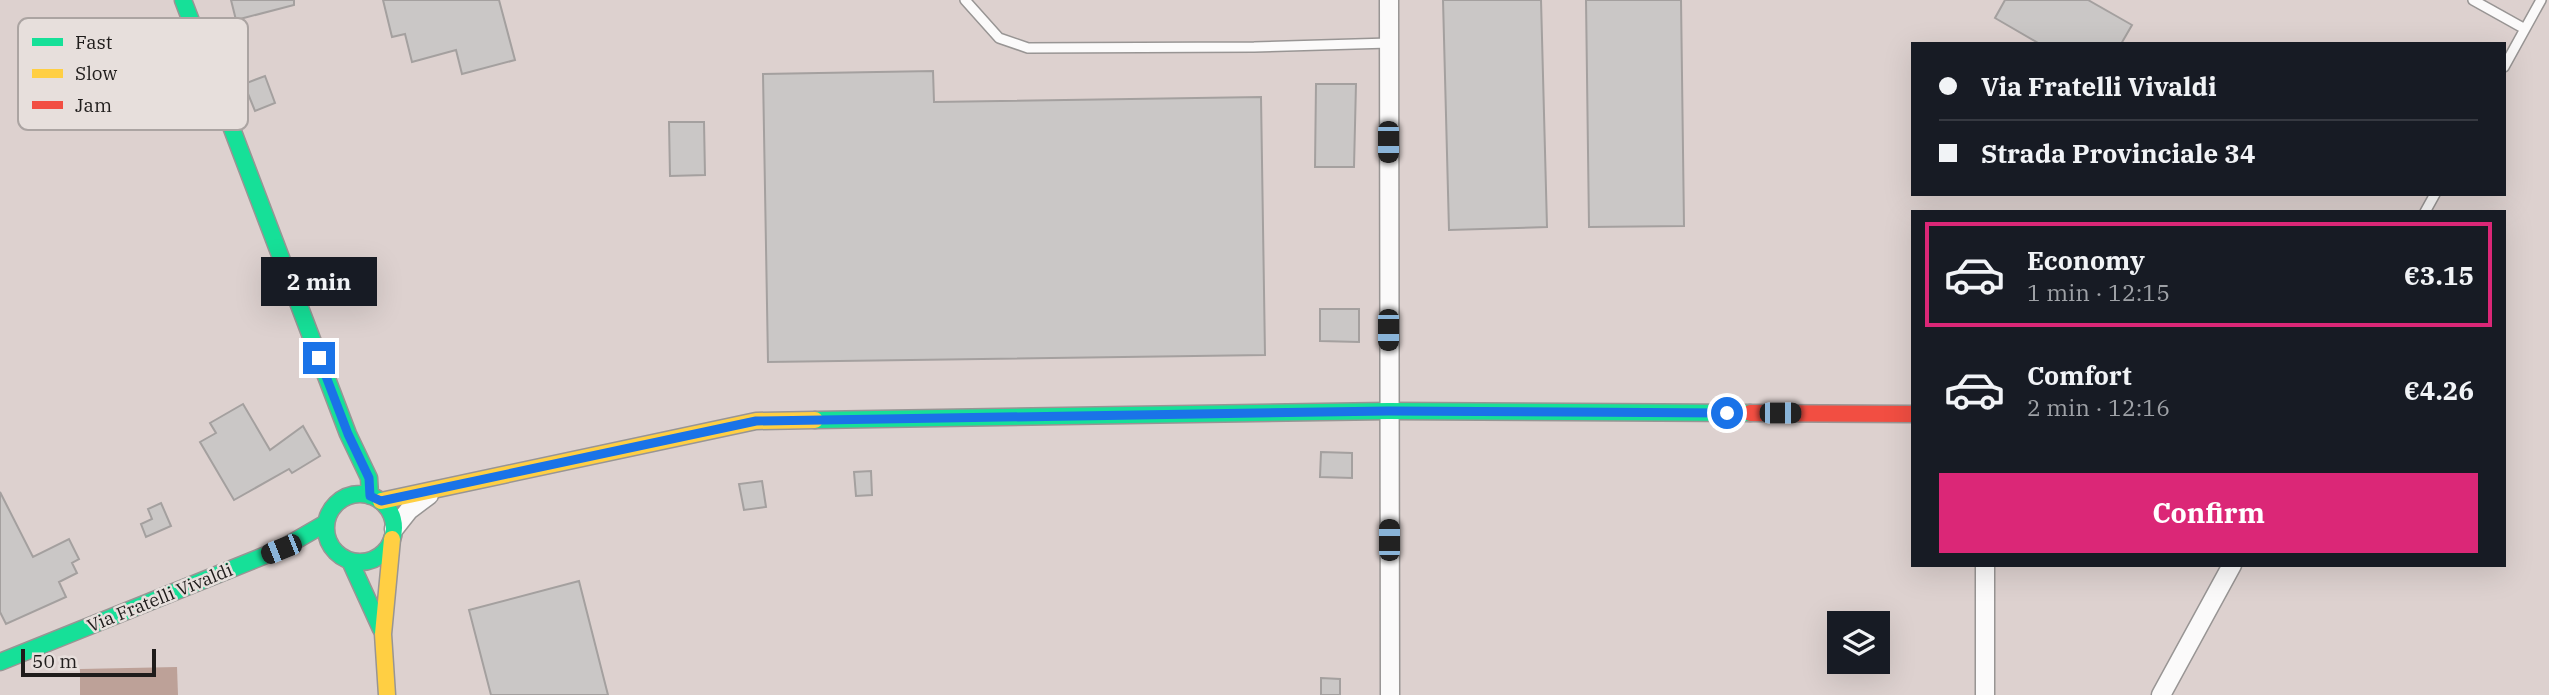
<!DOCTYPE html>
<html lang="en">
<head>
<meta charset="utf-8">
<style>
	body { margin:0; font-family:"IBM Plex Serif",serif; background:#242831; color:#f1f3f6; height:100vh; display:flex; flex-direction:column; font-size:26px; white-space:nowrap }
	* { box-sizing:border-box; margin:0 }
	p { font-size:23px; color:#9ea1a6 }
	.icon { flex:none; width:38px; height:38px; fill:none; stroke:currentColor; stroke-width:2; stroke-linecap:round; stroke-linejoin:round }
	.map { position:relative; flex:1; overflow:hidden }
	.sheet { position:absolute; left:1911px; top:210px; width:595px; height:357px; display:flex; flex-direction:column; background:#171b24; border-radius:0px; box-shadow:0 7px 28px #0002 }
	.sheet>* { flex:none }
	.hud { position:absolute; left:1911px; top:42px; width:595px; height:154px; border-radius:0px; box-shadow:0 7px 28px #0002; display:grid; align-content:center; height:154px; padding:0 28px; background:#171b24 }
	.controls { position:absolute; left:1827px; top:611px; display:grid; gap:14px }
	.controls a { display:grid; place-items:center; width:63px; height:63px; border-radius:0px; background:#171b24; box-shadow:0 7px 28px #0002; font-size:35px }
	.scale { position:absolute; left:21px; bottom:18px; width:135px; box-sizing:border-box; padding-left:7px; border:4px solid #1f1c1b; border-top:0; font-size:19px; line-height:24px; white-space:nowrap; color:#1f1c1b; -webkit-text-stroke:5px #e7dfdc; paint-order:stroke }
	.end { position:absolute; width:32px; height:32px; margin:-16px; border:9px solid #1a73e8; background:#fff; box-shadow:0 0 0 4px #fff }
	.from { border-radius:50% }
	.bubble { position:absolute; height:49px; border-radius:0px; background:#171b24; box-shadow:0 7px 28px #0002; font-size:23px; font-weight:800; line-height:49px; text-align:center }
	.car { position:absolute; width:21px; height:42px; margin:-21px -10px; border-radius:9px; box-shadow:0 0 5px 2px #0007; background:linear-gradient(#222 24%,#8ab4d8 0 40%,#222 0 76%,#8ab4d8 0 86%,#222 0) }
	.hud b { display:flex; align-items:center; gap:24px; height:66px; font-size:26px }
	.hud b+b { border-top:2px solid #363941 }
	.hud i { width:18px; height:18px; background:#f1f3f6 }
	ul { padding:12px 0 0; list-style:none }
	li { display:flex; align-items:center; gap:21px; height:105px; margin:0 14px 10px; padding:0 14px; border:4px solid transparent; border-radius:0px }
	li div { flex:1 }
	li b { display:block; font-size:26px }
	li em { font-style:normal; font-weight:800 }
	li.current { border-color:#db2777 }
	li>.icon { width:63px; height:63px; stroke-width:1.5 }
	.action { display:flex; gap:14px; margin-top:auto; padding:14px 28px }
	.action a { flex:1; height:80px; border-radius:0px; background:#db2777; color:#fff; font-size:28px; font-weight:800; line-height:80px; text-align:center }
	.map>svg:first-child { display:block }
	.built { fill:#ddd1cf; fill-rule:evenodd }
	.water { fill:#bda198 }
	.building { fill:#cac7c6; stroke:#a4a09f; stroke-width:2 }
	.lines { fill:none; stroke-linecap:round; stroke-linejoin:round }
	.lane-casing { stroke:#989594; stroke-width:12 }
	.street-casing { stroke:#989594; stroke-width:21 }
	.fast-casing { stroke:#989594; stroke-width:19 }
	.slow-casing { stroke:#989594; stroke-width:19 }
	.jam-casing { stroke:#989594; stroke-width:19 }
	.lane { stroke:#fbfafa; stroke-width:9 }
	.street { stroke:#fbfafa; stroke-width:18 }
	.fast { stroke:#16e098; stroke-width:16 }
	.slow { stroke:#ffcf43; stroke-width:16 }
	.jam { stroke:#f24e42; stroke-width:16 }
	.route { stroke:#1a73e8; stroke-width:9 }
	.labels { text-anchor:middle; stroke-width:5; stroke-linejoin:round; paint-order:stroke }
	.street-label { font-size:18px; fill:#1f1c1b; stroke:#e7dfdc }
	.key { fill:#e7dfdc; stroke:#aba4a2; stroke-width:2 }
	.key-label { font-size:19px; fill:#1f1c1b }
</style>
</head>
<body>
<div class="map">
<svg width="2549" height="695" viewBox="0 0 2549 695">
	<rect width="100%" height="100%" fill="#e4e0df"/>
	<path class="built" d="M0,0H2549V695H0ZM1913,44H2504V194H1913ZM1913,212H2504V565H1913ZM1839,623H1878V662H1839Z"/>
	<path class="water" d="M177,667L178,695H80V669Z"/>
	<path class="building" d="M231,0H294V5L236,20Z
		M383,0H499L515,60L462,74L456,50L412,62L405,34L392,37Z
		M1443,0H1541L1547,227L1449,230Z
		M1586,0H1681L1684,226L1589,227Z
		M2005,0H2088L2132,25L2121,44H2040L1995,18Z
		M933,71L934,102L1261,97L1265,355L768,362L763,74Z
		M265,76L275,103L255,111L244,84Z
		M1316,84H1356L1354,167H1315Z
		M669,122H704L705,175L670,176Z
		M1320,309H1359V342L1320,341Z
		M243,404L270,450L303,426L320,456L292,473L289,469L234,500L200,442L216,433L210,423Z
		M1321,452L1352,453V478L1320,477Z
		M871,471L872,495L856,496L854,472Z
		M762,481L766,507L744,510L739,484Z
		M0,492L33,557L69,539L79,559L72,563L77,573L59,582L66,597L6,624L0,612Z
		M161,503L171,526L146,537L141,524L152,519L148,509Z
		M579,581L608,695H491L469,610Z
		M1321,678L1340,679V695H1321Z"/>
	<g class="lines">
		<defs>
			<path id="lane" d="M965,0L999,38L1028,48L1254,47L1389,43
				M2473,0L2525,29
				M2504,67L2541,0
				M2425,212L2435,194"/>
			<path id="street" d="M1389,0L1390,695
				M394,529L409,510L429,495
				M1985,565V695
				M2161,695L2232,565"/>
			<path id="fast" d="M183,0L348,434L369,478L370,496
				M815,420L1388,411L1750,413
				M326 528a34 34 0 1 1 68 0a34 34 0 1 1-68 0Z
				M350,561L381,629
				M0,662L281,549L326,523"/>
			<path id="slow" d="M381,501L756,421L815,420
				M387,695L383,634L392,539"/>
			<path id="jam" d="M1750,413L1913,414"/>
		</defs>
		<use href="#lane" class="lane-casing"/>
		<use href="#street" class="street-casing"/>
		<use href="#fast" class="fast-casing"/>
		<use href="#slow" class="slow-casing"/>
		<use href="#jam" class="jam-casing"/>
		<use href="#lane" class="lane"/>
		<use href="#street" class="street"/>
		<use href="#fast" class="fast"/>
		<use href="#slow" class="slow"/>
		<use href="#jam" class="jam"/>
	</g>
	<g class="lines">
		<path class="route" d="M319,358L348,434L369,478L370,496L381,501L756,421L1388,411L1727,413"/>
	</g>
	<g class="labels">
		<g class="street-label">
			<text transform="translate(160 598) rotate(-22)" y="6">Via Fratelli Vivaldi</text>
		</g>
	</g>
	<rect x="18" y="18" width="230" height="112" rx="10" class="key"/>
	<rect x="32" y="38" width="31" height="8" fill="#16e098"/>
	<rect x="32" y="69" width="31" height="9" fill="#ffcf43"/>
	<rect x="32" y="101" width="31" height="8" fill="#f24e42"/>
	<g class="key-label">
		<text x="75" y="49">Fast</text>
		<text x="75" y="80">Slow</text>
		<text x="75" y="112">Jam</text>
	</g>
</svg>
<div class="controls">
<a><svg class="icon" aria-label="layers" viewBox="0 0 24 24"><path d="M12 4l9 5-9 5-9-5zM3 14l9 5 9-5"/></svg></a>
</div>
<div class="scale">50 m</div>
<i class="end from" style="left:1727px;top:413px"></i>
<i class="end" style="left:319px;top:358px"></i>
<div class="bubble" style="left:261px;top:257px;width:116px">2 min</div>
<i class="car" style="left:1388px;top:142px;rotate:180deg"></i>
<i class="car" style="left:1388px;top:330px;rotate:180deg"></i>
<i class="car" style="left:1780px;top:413px;rotate:90deg"></i>
<i class="car" style="left:1389px;top:540px;rotate:0deg"></i>
<i class="car" style="left:281px;top:549px;rotate:248deg"></i>
<div class="hud">
<b><i class="from"></i>Via Fratelli Vivaldi</b>
<b><i></i>Strada Provinciale 34</b>
</div>
<section class="sheet">
<ul>
<li class="current"><svg class="icon" aria-label="car" viewBox="0 0 24 24"><path d="M5 17H2v-5l4-1 3-4h7l3 4 3 1v5h-3M9 17h6M6 11h13"/><circle cx="7" cy="17" r="2"/><circle cx="17" cy="17" r="2"/></svg><div><b>Economy</b><p>1 min · 12:15</p></div><em>€3.15</em></li>
<li><svg class="icon" aria-label="car" viewBox="0 0 24 24"><path d="M5 17H2v-5l4-1 3-4h7l3 4 3 1v5h-3M9 17h6M6 11h13"/><circle cx="7" cy="17" r="2"/><circle cx="17" cy="17" r="2"/></svg><div><b>Comfort</b><p>2 min · 12:16</p></div><em>€4.26</em></li>
</ul>
<div class="action"><a>Confirm</a></div>
</section>
</div>
</body>
</html>
